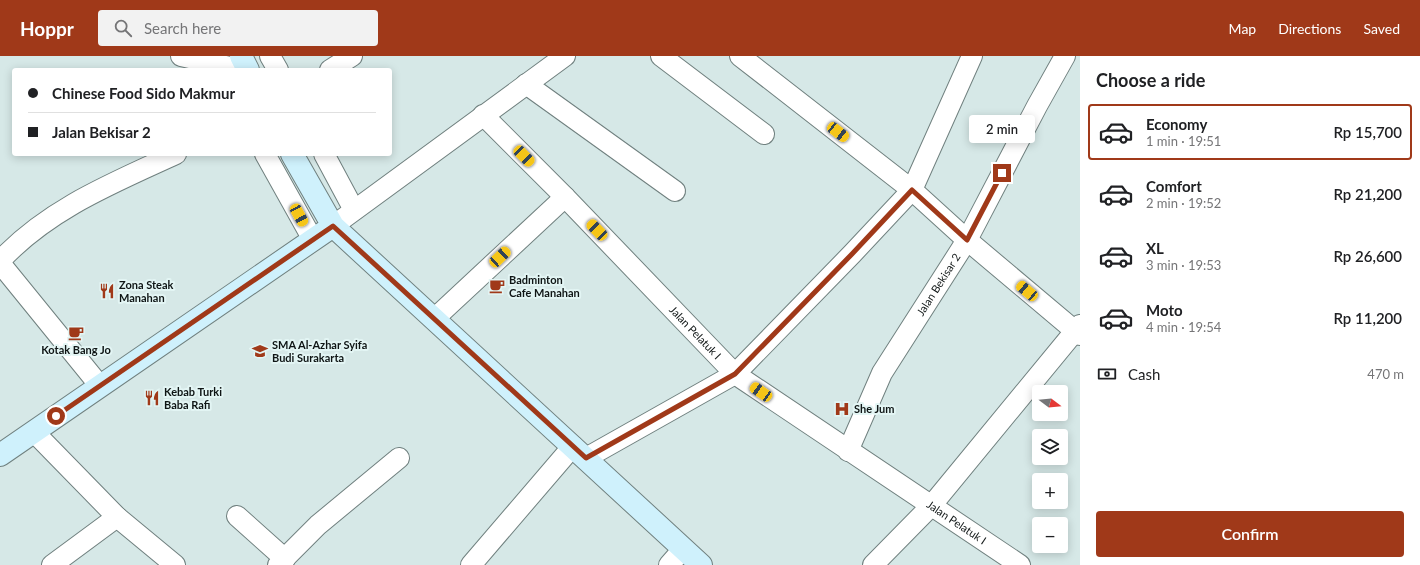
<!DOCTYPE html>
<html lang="en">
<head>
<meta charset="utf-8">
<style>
	body { margin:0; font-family:Lato,sans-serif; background:#f2f2f2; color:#202124; height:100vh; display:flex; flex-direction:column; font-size:15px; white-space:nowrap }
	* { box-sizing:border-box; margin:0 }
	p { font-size:13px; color:#757577 }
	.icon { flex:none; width:22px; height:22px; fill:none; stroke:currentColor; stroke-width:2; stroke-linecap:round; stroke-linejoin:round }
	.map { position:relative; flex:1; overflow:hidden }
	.drawer { display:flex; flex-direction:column; background:#fff; width:340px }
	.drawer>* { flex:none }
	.top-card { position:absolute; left:12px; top:12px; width:380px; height:88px; border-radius:4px; box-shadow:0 2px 10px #0003; display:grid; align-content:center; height:88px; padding:0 16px; background:#fff }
	.needle { width:26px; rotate:106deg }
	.controls { position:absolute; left:1032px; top:329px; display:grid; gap:8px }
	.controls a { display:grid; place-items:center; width:36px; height:36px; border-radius:4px; background:#fff; box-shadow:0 2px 10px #0003; font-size:20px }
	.end { position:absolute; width:18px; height:18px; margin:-9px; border:5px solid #a03919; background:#fff; box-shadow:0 0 0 2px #fff }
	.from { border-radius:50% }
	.bubble { position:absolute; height:28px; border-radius:4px; background:#fff; box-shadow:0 2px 10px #0003; font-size:13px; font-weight:600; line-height:28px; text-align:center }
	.car { position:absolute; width:12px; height:24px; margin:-12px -6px; border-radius:5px; box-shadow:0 0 3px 1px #0007; background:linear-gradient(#f5c518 24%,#345 0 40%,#f5c518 0 76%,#345 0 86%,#f5c518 0) }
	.top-card b { display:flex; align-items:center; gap:14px; height:38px; font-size:15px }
	.top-card b+b { border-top:1px solid #e0e0e0 }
	.top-card i { width:10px; height:10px; background:#202124 }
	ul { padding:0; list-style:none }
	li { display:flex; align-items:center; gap:12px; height:56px; margin:0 8px 6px; padding:0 8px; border:2px solid transparent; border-radius:4px }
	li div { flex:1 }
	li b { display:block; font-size:15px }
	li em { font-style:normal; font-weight:600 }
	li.on { border-color:#a03919 }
	li>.icon { width:36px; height:36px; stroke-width:1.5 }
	h2 { padding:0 16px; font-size:18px; line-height:48px }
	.pay { display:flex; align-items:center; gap:10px; height:44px; padding:0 16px; font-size:15px }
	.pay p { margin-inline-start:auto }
	.primary-button { display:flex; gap:8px; margin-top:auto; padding:8px 16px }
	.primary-button a { flex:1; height:46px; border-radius:4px; background:#a03919; color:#fff; font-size:16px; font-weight:600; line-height:46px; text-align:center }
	header { display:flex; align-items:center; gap:24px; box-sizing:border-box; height:56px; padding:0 20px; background:#a03919; color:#fff }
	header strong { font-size:19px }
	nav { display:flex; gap:22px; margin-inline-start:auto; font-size:14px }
	.search { width:280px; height:36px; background:#f2f2f2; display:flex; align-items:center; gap:10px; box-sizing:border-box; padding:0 14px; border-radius:4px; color:#757577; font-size:15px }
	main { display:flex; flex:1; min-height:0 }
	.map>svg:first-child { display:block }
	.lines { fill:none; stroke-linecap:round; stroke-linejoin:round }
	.minor-casing { stroke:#70807f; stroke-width:22 }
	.secondary-casing { stroke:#70807f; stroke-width:24 }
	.minor { stroke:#fff; stroke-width:20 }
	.secondary { stroke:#cff1fc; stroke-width:22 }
	.route { stroke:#a03919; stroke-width:5 }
	.labels { text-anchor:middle; stroke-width:4; stroke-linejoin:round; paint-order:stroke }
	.poi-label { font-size:11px; font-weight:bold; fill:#0f1515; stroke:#e3f5f4; text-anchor:start }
	.street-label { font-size:11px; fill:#0f1515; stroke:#e3f5f4 }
</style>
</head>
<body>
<header>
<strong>Hoppr</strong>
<div class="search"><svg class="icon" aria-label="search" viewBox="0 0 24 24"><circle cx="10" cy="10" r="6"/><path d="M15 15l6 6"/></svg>Search here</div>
<nav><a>Map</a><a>Directions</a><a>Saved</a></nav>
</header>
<main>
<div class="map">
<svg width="1080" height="509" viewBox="0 0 1080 509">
	<rect width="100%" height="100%" fill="#d6e8e7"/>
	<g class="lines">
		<defs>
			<g id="minor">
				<path d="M181,0L243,14"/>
				<path d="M270,0L278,14"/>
				<path d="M661,0L764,78"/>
				<path d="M740,0L912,134L967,184L1080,279"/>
				<path d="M330,14L352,0"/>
				<path d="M526,28L675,135"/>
				<path id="s1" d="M483,59L565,141L735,318L1020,509"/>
				<path d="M265,98L313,184"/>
				<path d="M324,98L354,154"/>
				<path d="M333,170L565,0"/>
				<path d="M0,205C48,153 113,127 176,98"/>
				<path d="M0,207L100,330"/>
				<path d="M434,263L565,141"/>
				<path d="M34,376L117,461L175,509"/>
				<path id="s2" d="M848,395L882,317L967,184L1037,50L1065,0"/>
				<path d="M586,402L735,318L852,198L912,134L972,0"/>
				<path d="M237,460L285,503"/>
				<path d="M52,509L117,461"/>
				<path d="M278,509L318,469L399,402"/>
				<path d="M471,509L573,390"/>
				<path d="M669,509L683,493"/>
				<path d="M873,509L931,450L1080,269"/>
			</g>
			<path id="secondary" d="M241,0L248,14
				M292,98L333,170L701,509
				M0,399L333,170"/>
		</defs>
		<use href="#minor" class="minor-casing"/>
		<use href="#secondary" class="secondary-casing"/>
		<use href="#minor" class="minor"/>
		<use href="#secondary" class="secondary"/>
	</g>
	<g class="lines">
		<path class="route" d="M56,360L333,170L586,402L735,318L852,198L912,134L967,184L1002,117"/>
	</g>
	<defs>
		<symbol id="cafe-bare" viewBox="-9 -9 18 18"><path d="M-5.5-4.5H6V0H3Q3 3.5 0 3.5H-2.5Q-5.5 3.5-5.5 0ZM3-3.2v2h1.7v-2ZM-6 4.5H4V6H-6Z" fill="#a03919" stroke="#e3f5f4" stroke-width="2.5" paint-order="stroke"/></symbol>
		<symbol id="restaurant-bare" viewBox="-9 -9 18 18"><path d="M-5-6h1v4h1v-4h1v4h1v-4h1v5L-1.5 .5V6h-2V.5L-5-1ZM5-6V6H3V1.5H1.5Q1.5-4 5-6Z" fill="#a03919" stroke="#e3f5f4" stroke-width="2.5" paint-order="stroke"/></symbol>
		<symbol id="school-bare" viewBox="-9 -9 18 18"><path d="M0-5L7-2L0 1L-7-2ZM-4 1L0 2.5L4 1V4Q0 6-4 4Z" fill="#a03919" stroke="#e3f5f4" stroke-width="2.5" paint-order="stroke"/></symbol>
		<symbol id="hospital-bare" viewBox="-9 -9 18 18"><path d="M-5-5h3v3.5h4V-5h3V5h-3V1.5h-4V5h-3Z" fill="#a03919" stroke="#e3f5f4" stroke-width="2.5" paint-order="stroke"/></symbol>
	</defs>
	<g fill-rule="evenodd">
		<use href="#cafe-bare" x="486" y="219" width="22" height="22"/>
		<use href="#restaurant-bare" x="96" y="224" width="22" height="22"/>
		<use href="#cafe-bare" x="65" y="266" width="22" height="22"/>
		<use href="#school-bare" x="249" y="284" width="22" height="22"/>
		<use href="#restaurant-bare" x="141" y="331" width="22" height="22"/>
		<use href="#hospital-bare" x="831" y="342" width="22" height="22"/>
	</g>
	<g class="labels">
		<g class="poi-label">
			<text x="509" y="228">Badminton<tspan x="509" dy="13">Cafe Manahan</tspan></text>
			<text x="119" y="233">Zona Steak<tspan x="119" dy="13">Manahan</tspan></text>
			<text x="272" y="293">SMA Al-Azhar Syifa<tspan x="272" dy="13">Budi Surakarta</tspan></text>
			<text x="76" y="298" text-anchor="middle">Kotak Bang Jo</text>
			<text x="164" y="340">Kebab Turki<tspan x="164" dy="13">Baba Rafi</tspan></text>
			<text x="854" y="357">She Jum</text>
		</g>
		<g class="street-label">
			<text dy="4" stroke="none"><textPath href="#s2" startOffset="190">Jalan Bekisar 2</textPath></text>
			<text dy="4" stroke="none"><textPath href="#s1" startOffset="304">Jalan Pelatuk I</textPath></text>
			<text dy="4" stroke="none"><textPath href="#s1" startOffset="628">Jalan Pelatuk I</textPath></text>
		</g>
	</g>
</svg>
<div class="controls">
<a><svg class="needle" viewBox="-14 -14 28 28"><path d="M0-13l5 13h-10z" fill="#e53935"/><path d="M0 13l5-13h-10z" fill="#757577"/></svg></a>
<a><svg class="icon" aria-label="layers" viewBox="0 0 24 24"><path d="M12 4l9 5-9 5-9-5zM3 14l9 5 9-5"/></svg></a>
<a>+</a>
<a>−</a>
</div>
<i class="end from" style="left:56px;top:360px"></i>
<i class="end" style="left:1002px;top:117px"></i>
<div class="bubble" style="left:969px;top:59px;width:66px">2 min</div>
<i class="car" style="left:838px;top:76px;rotate:128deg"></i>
<i class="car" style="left:524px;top:100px;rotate:135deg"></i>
<i class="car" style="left:299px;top:159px;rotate:151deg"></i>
<i class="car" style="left:597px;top:174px;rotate:316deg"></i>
<i class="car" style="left:500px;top:201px;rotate:47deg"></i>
<i class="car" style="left:1027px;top:235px;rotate:310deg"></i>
<i class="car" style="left:761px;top:336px;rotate:304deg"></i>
<div class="top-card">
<b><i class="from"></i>Chinese Food Sido Makmur</b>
<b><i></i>Jalan Bekisar 2</b>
</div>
</div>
<section class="drawer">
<h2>Choose a ride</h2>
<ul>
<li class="on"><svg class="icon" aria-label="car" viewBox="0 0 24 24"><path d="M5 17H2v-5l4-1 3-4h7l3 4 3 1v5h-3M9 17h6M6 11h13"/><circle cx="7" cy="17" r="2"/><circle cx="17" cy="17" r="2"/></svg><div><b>Economy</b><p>1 min · 19:51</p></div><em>Rp 15,700</em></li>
<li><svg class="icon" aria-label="car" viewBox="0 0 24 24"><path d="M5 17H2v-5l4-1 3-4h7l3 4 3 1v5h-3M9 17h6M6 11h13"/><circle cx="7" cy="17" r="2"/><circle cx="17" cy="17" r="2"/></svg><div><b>Comfort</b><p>2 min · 19:52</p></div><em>Rp 21,200</em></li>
<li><svg class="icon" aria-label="car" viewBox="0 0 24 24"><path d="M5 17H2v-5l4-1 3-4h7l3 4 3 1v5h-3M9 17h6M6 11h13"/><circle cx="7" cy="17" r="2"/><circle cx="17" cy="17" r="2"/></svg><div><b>XL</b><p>3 min · 19:53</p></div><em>Rp 26,600</em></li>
<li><svg class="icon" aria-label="car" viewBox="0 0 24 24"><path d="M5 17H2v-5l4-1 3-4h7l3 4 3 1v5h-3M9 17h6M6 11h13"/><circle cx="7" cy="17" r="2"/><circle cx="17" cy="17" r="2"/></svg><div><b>Moto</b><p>4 min · 19:54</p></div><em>Rp 11,200</em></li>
</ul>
<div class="pay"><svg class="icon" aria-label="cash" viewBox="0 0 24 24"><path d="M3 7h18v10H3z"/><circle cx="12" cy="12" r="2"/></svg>Cash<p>470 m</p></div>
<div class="primary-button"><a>Confirm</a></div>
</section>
</main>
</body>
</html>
